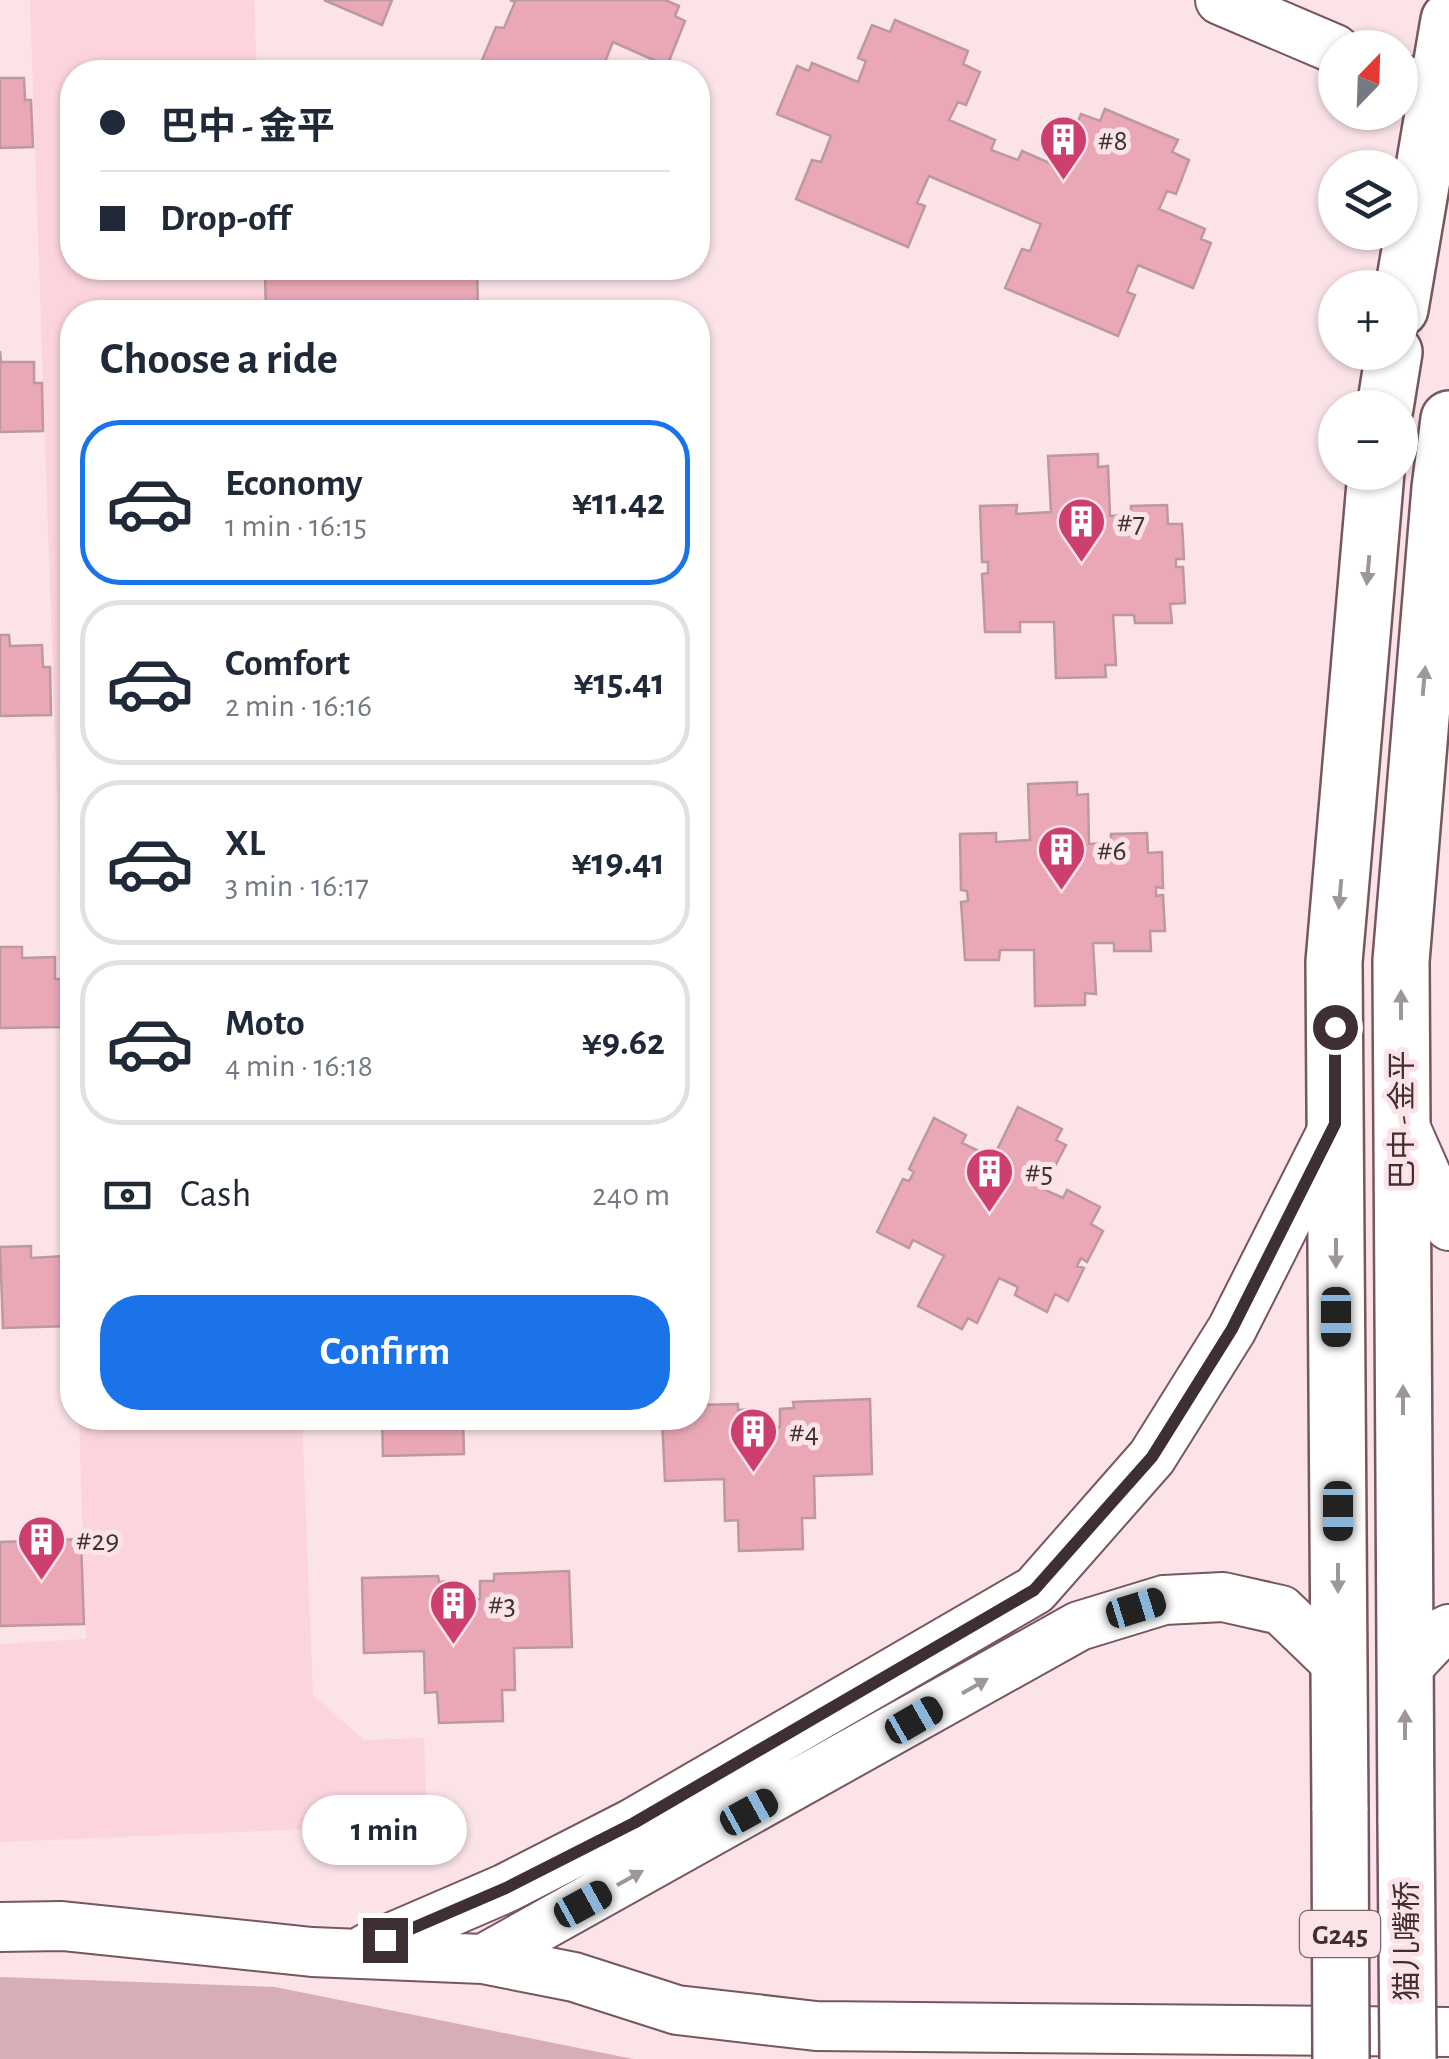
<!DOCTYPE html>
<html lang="en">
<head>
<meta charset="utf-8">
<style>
	body { margin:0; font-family:"Alegreya Sans","Noto Sans SC",sans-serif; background:#f2f2f3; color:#1f2937; height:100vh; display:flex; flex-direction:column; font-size:38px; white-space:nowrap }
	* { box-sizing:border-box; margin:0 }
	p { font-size:32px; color:#747a83 }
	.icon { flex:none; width:55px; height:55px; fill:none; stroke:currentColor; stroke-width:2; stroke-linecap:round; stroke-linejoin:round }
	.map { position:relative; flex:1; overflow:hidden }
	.sheet { position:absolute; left:60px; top:300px; width:650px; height:1130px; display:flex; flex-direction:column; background:#fff; border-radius:40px; box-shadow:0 2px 8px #0004 }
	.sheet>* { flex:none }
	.hud { position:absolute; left:60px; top:60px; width:650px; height:220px; border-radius:40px; box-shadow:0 2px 8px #0004; display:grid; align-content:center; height:220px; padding:0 40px; background:#fff }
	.needle { width:65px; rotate:23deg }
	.tools { position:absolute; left:1318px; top:30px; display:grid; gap:20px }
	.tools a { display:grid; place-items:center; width:100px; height:100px; border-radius:50%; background:#fff; box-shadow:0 2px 8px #0004; font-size:50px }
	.end { position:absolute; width:45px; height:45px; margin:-22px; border:12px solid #3e2f32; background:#fff; box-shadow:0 0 0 5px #fff }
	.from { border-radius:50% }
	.bubble { position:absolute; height:70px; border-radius:35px; background:#fff; box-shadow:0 2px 8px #0004; font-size:32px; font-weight:600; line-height:70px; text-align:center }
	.car { position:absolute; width:30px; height:60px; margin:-30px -15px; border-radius:12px; box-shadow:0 0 8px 2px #0007; background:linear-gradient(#222 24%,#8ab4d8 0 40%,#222 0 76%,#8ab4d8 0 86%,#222 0) }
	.hud b { display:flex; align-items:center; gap:35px; height:95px; font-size:38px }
	.hud b+b { border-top:2px solid #e0e1e3 }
	.hud i { width:25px; height:25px; background:#1f2937 }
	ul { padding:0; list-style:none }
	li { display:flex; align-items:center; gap:30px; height:165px; margin:0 20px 15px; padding:0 20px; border:5px solid #e0e1e3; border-radius:40px }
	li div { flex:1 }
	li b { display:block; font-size:38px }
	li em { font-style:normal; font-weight:600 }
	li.current { border-color:#1a73e8 }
	li>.icon { width:90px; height:90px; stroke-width:1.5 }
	h2 { padding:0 40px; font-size:45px; line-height:120px }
	.pay { display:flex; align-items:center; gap:25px; height:110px; padding:0 40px; font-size:38px }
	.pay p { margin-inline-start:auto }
	.cta { display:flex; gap:20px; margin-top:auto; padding:20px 40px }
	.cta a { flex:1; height:115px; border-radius:40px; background:#1a73e8; color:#fff; font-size:40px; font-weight:600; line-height:115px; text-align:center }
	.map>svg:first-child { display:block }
	.built { fill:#fbd4dc }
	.green { fill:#d7adb6 }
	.building { fill:#eaa8b6; stroke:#bc989f; stroke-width:2.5 }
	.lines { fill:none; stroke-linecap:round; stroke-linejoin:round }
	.minor-casing { stroke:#77575e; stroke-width:52 }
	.highway-casing { stroke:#77575e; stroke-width:60 }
	.minor { stroke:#fff; stroke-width:48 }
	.highway { stroke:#fff; stroke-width:55 }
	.highway-bridge-casing { stroke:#77575e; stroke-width:60; stroke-linecap:butt }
	.highway-bridge { stroke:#fff; stroke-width:55 }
	.oneway { fill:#9e9798 }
	.route { stroke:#3e2f32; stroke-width:12 }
	.labels { text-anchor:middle; stroke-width:10; stroke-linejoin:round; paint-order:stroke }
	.shield { fill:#fbe3e8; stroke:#776569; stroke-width:2.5 }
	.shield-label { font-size:28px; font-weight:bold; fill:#3e2f32 }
	.poi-label { font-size:30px; fill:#3e2f32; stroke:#fbe3e8; text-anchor:start }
	.street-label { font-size:30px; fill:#3e2f32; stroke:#fbe3e8 }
</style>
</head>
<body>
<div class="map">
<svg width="1449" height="2059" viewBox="0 0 1449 2059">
	<rect width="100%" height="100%" fill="#fbe3e8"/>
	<path class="built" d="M30,0H254L257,72H72V268H263L265,312H72V1235Z
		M79,1418H302L313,1695L364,1740L424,1738L427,1824L0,1842V1644L86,1639Z"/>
	<path class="green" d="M0,1977L275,1987L633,2059H0Z"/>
	<path class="building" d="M324,0H392L382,25Z
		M510,0H665L679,6L675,16L685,21L667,66L613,42L602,69L609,72H496L480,65L496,27L504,28L515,2Z
		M895,20L968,51L963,64L980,72L966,105L958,102L949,120L995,140L991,150L1018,160L1022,151L1068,171L1076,150L1067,147L1081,114L1100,121L1105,109L1178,140L1172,152L1189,160L1176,194L1167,191L1159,209L1205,229L1201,239L1211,243L1193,288L1138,265L1127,292L1135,295L1118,336L1005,288L1022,249L1030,251L1041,224L929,176L917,203L925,206L908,247L796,199L812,160L821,162L831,136L777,114L797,66L809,71L812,63L858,82L866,61L858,58L872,25L890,32Z
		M0,78H24L25,100H31L33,147L0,148Z
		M477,268L478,312H266L265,277L283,275L286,269Z
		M0,351L1,362H34V383H42L43,431L0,432Z
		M1098,454V467L1108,466L1110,516L1131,515V506L1167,505L1168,524H1182L1184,559H1176V567H1183L1185,603L1170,604L1172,623H1135L1134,615H1113L1116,665H1105L1106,677L1056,678L1054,622H1020V632H985L982,574L988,573V562H982L980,506L1017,505L1016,514L1051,512L1048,456Z
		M0,635H9L10,646L42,645L43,667H50L51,715L0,716Z
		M1077,782V795L1088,794L1089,844L1111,843V834L1147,833L1148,853L1162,852L1163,888L1156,887V896L1163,895L1165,931H1150L1151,951H1114V943H1093L1096,994L1085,993V1005L1035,1006L1034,950H1000L999,960H965L961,902L968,901L967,891L961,890L960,834L996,833V842L1030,840L1028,784Z
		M0,947H22V958L55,957V979H63L64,1027L0,1028Z
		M1018,1107L1062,1129L1056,1140L1066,1145L1043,1189L1063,1198L1067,1190L1100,1207L1091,1224L1103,1231L1087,1262L1081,1258L1077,1266L1084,1268L1068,1301L1055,1294L1047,1312L1015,1295L1018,1287L999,1278L977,1323L968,1318L962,1329L918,1306L944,1256L913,1240L909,1248L877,1232L903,1179L909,1181L914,1172L909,1169L934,1118L966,1135L962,1143L993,1158Z
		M31,1246V1258L64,1256L65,1278H71L72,1326L3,1328L0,1247Z
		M870,1399L872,1474L814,1476L815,1518H802L803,1549L739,1551L738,1520L725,1521L724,1479L665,1481L662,1418H698V1405L738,1404V1410L753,1409L754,1428L780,1427V1409L794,1408L793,1402Z
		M382,1418H463L464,1454L383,1456Z
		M81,1539L84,1624L0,1626V1542Z
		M569,1571L572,1647L514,1648L515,1690H502L503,1721L439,1723L437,1692L425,1693L424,1651L364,1653L362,1578L438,1576L439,1582L453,1581L454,1600L480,1599V1581H494V1574Z"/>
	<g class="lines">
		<defs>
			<path id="minor" d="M1220,0L1335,49
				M1400,78L1434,93
				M1404,1124L1449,1226
				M1405,1670L1439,1634L1449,1629
				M0,1927L62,1926L312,1952L483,1959L574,1977L677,2010L816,2026L1449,2032
				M367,1948L506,1888L633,1823L1035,1590L1152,1457L1232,1329L1334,1127
				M483,1959L1079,1626L1164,1600L1223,1597L1281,1610L1339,1666"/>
			<path id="highway" d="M1400,309L1449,20
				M1385,408L1394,352
				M1340,1810L1334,962L1376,472
				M1406,1823L1401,961L1440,488L1449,419"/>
		</defs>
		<use href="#minor" class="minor-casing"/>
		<use href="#highway" class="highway-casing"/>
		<use href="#minor" class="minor"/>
		<use href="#highway" class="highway"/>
		<defs>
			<path id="highway-bridge" d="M1340,1810L1341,2059
				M1406,1823L1408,2059"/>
		</defs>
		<use href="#highway-bridge" class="highway-bridge-casing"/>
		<use href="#highway-bridge" class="highway-bridge"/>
	</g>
	<defs><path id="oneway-solid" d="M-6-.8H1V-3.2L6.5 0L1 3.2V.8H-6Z" transform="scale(2.5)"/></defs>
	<g class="oneway">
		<use href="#oneway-solid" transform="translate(1368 570) rotate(95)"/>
		<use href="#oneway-solid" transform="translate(1424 681) rotate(-85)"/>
		<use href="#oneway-solid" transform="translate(1340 894) rotate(95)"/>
		<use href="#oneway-solid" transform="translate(1401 1005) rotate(-90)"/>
		<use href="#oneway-solid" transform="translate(1336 1253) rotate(90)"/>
		<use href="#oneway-solid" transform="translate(1403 1400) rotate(-90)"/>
		<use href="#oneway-solid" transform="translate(1338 1578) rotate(90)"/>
		<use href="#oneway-solid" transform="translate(975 1686) rotate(-30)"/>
		<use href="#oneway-solid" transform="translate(1405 1725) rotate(-90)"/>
		<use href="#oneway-solid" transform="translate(630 1878) rotate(-29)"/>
	</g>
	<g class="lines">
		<path class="route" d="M385,1940L506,1888L634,1823L1034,1590L1152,1457L1232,1329L1335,1124V1027"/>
	</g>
	<defs>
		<symbol id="building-pin" viewBox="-11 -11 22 30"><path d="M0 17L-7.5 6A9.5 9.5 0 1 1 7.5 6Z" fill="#cd3f6e" stroke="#fbe3e8"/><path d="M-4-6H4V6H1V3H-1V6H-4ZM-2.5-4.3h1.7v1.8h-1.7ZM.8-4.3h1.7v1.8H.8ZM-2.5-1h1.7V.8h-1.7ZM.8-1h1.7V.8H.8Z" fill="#fff"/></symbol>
	</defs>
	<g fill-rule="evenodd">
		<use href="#building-pin" x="1036" y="112" width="55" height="75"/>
		<use href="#building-pin" x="1054" y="494" width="55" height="75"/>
		<use href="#building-pin" x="1034" y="822" width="55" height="75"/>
		<use href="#building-pin" x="962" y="1144" width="55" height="75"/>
		<use href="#building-pin" x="726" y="1404" width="55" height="75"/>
		<use href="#building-pin" x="14" y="1512" width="55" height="75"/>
		<use href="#building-pin" x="426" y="1576" width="55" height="75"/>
	</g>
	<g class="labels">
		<rect class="shield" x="1300" y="1911" width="80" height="46" rx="8"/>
		<g class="shield-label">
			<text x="1340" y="1944">G245</text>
		</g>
		<g class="poi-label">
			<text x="1098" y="150">#8</text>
			<text x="1117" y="532">#7</text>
			<text x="1097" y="860">#6</text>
			<text x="1025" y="1182">#5</text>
			<text x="789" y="1442">#4</text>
			<text x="76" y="1550">#29</text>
			<text x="488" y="1614">#3</text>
		</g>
		<g class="street-label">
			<text transform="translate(1402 1120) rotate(-90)" y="10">巴中 - 金平</text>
			<text transform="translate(1407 1941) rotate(-90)" y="10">猫儿嘴桥</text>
		</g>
	</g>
</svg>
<div class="tools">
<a><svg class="needle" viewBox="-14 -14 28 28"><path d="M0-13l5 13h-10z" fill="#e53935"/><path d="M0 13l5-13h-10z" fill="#747a83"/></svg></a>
<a><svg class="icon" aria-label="layers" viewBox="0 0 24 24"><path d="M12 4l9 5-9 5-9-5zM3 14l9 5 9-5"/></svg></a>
<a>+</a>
<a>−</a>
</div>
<i class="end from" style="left:1335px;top:1027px"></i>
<i class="end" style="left:385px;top:1940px"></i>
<div class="bubble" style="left:302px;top:1795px;width:165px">1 min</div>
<i class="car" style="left:1336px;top:1317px;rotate:180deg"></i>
<i class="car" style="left:1338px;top:1511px;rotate:180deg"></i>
<i class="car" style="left:1136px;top:1608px;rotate:73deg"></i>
<i class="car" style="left:914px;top:1720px;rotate:60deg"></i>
<i class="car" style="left:749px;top:1812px;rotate:61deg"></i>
<i class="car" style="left:583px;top:1904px;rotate:61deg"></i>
<div class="hud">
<b><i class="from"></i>巴中 - 金平</b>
<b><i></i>Drop-off</b>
</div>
<section class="sheet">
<h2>Choose a ride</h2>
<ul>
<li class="current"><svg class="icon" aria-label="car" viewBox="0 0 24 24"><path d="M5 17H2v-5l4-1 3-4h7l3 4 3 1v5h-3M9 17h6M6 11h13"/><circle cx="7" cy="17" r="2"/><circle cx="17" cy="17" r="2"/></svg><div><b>Economy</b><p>1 min · 16:15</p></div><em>¥11.42</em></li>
<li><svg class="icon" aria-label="car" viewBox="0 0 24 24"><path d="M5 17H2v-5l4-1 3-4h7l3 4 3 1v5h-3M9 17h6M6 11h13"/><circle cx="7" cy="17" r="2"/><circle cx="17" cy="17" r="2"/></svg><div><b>Comfort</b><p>2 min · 16:16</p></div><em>¥15.41</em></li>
<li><svg class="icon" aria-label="car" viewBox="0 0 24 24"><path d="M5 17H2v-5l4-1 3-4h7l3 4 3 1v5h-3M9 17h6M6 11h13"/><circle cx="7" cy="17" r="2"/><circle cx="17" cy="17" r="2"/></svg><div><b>XL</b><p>3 min · 16:17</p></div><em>¥19.41</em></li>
<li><svg class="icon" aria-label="car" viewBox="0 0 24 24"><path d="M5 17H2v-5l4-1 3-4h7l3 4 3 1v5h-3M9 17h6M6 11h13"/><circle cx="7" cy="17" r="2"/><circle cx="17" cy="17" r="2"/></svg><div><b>Moto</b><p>4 min · 16:18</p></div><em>¥9.62</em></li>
</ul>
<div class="pay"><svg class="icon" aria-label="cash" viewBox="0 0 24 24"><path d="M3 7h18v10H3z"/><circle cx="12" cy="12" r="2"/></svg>Cash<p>240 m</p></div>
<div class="cta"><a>Confirm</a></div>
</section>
</div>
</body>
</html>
